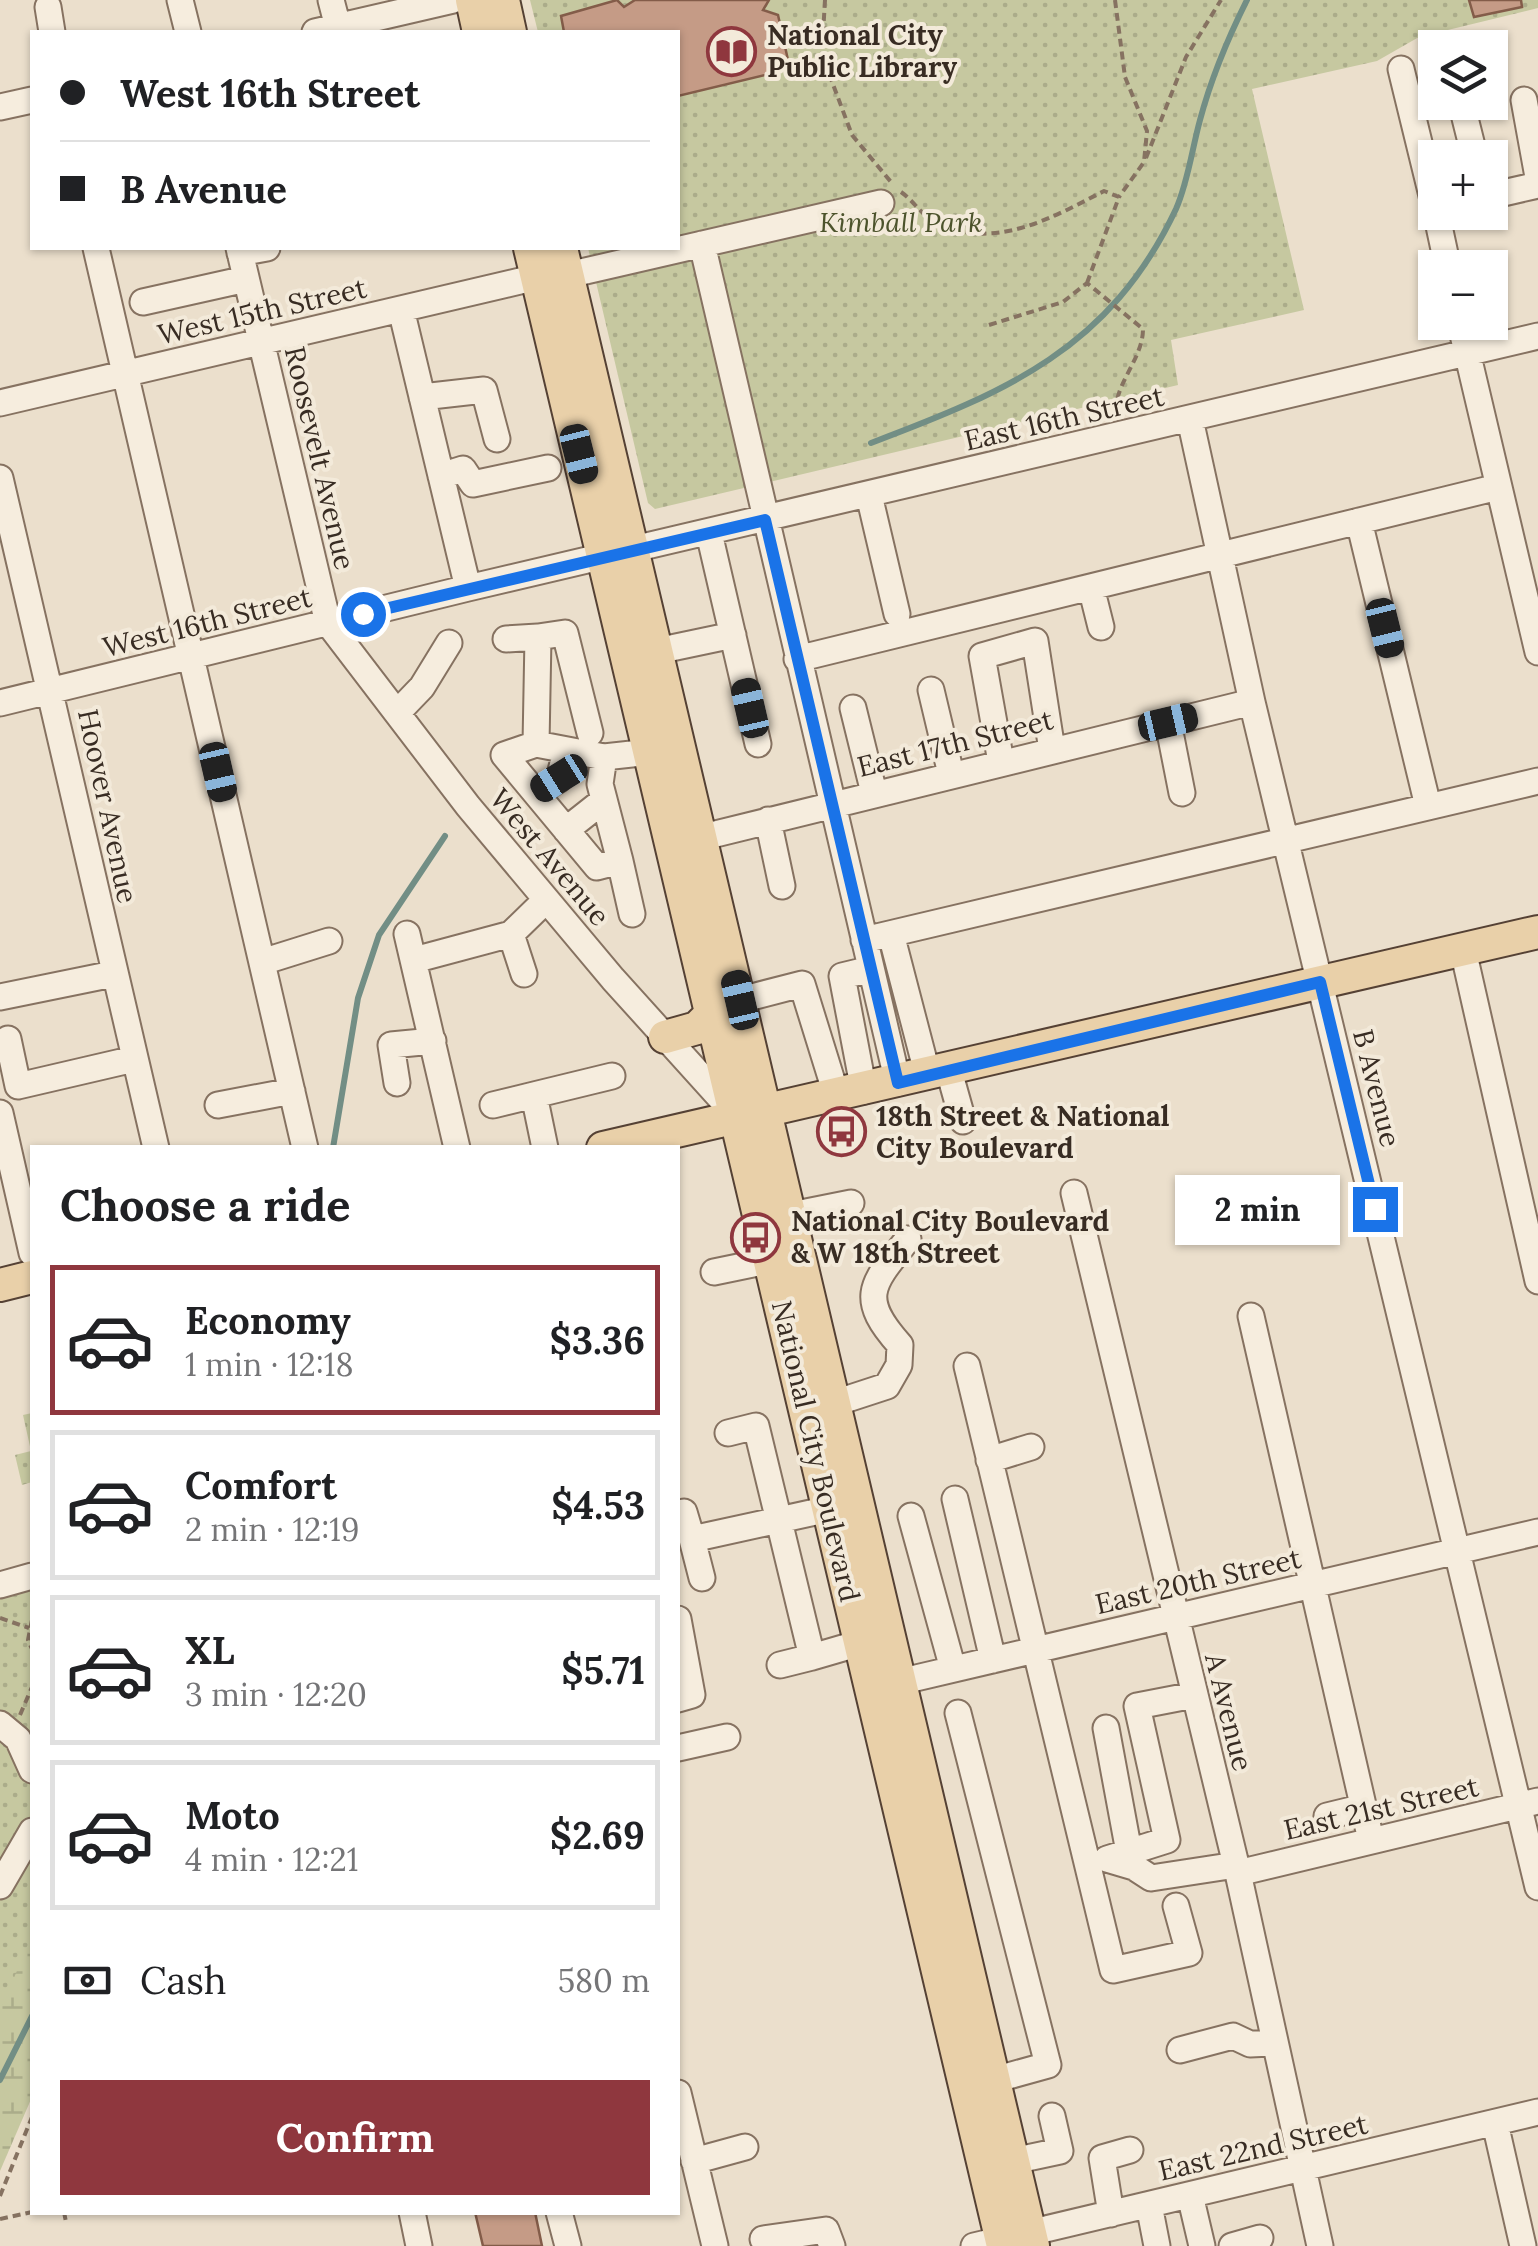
<!DOCTYPE html>
<html lang="en">
<head>
<meta charset="utf-8">
<style>
	body { margin:0; font-family:Lora,serif; background:#f6f6f6; color:#202124; height:100vh; display:flex; flex-direction:column; font-size:38px; white-space:nowrap }
	* { box-sizing:border-box; margin:0 }
	p { font-size:32px; color:#757577 }
	.icon { flex:none; width:55px; height:55px; fill:none; stroke:currentColor; stroke-width:2; stroke-linecap:round; stroke-linejoin:round }
	.map { position:relative; flex:1; overflow:hidden }
	.panel { position:absolute; left:30px; top:1145px; width:650px; height:1070px; display:flex; flex-direction:column; background:#fff; border-radius:0px; box-shadow:0 2px 8px #0004 }
	.panel>* { flex:none }
	.hud { position:absolute; left:30px; top:30px; width:650px; height:220px; border-radius:0px; box-shadow:0 2px 8px #0004; display:grid; align-content:center; height:220px; padding:0 30px; background:#fff }
	.controls { position:absolute; left:1418px; top:30px; display:grid; gap:20px }
	.controls a { display:grid; place-items:center; width:90px; height:90px; border-radius:0px; background:#fff; box-shadow:0 2px 8px #0004; font-size:50px }
	.end { position:absolute; width:45px; height:45px; margin:-22px; border:12px solid #1a73e8; background:#fff; box-shadow:0 0 0 5px #fff }
	.from { border-radius:50% }
	.bubble { position:absolute; height:70px; border-radius:0px; background:#fff; box-shadow:0 2px 8px #0004; font-size:32px; font-weight:700; line-height:70px; text-align:center }
	.car { position:absolute; width:30px; height:60px; margin:-30px -15px; border-radius:12px; box-shadow:0 0 8px 2px #0007; background:linear-gradient(#222 24%,#8ab4d8 0 40%,#222 0 76%,#8ab4d8 0 86%,#222 0) }
	.hud b { display:flex; align-items:center; gap:35px; height:95px; font-size:38px }
	.hud b+b { border-top:2px solid #e0e0e0 }
	.hud i { width:25px; height:25px; background:#202124 }
	ul { padding:0; list-style:none }
	li { display:flex; align-items:center; gap:30px; height:150px; margin:0 20px 15px; padding:0 10px; border:5px solid #e0e0e0; border-radius:0px }
	li div { flex:1 }
	li b { display:block; font-size:38px }
	li em { font-style:normal; font-weight:700 }
	li.on { border-color:#8f373e }
	li>.icon { width:90px; height:90px; stroke-width:1.5 }
	h2 { padding:0 30px; font-size:45px; line-height:120px }
	.pay { display:flex; align-items:center; gap:25px; height:110px; padding:0 30px; font-size:38px }
	.pay p { margin-inline-start:auto }
	.action { display:flex; gap:20px; margin-top:auto; padding:20px 30px }
	.action a { flex:1; height:115px; border-radius:0px; background:#8f373e; color:#fff; font-size:40px; font-weight:700; line-height:115px; text-align:center }
	.map>svg:first-child { display:block }
	.wetland { fill:url(#wetland-marsh) }
	.park { fill:url(#park-dots) }
	.lines { fill:none; stroke-linecap:round; stroke-linejoin:round }
	.stream { stroke:#728e85; stroke-width:6 }
	.building { fill:#c59b86; stroke:#835c49; stroke-width:2.5 }
	.minor-casing { stroke:#867261; stroke-width:29 }
	.major-casing { stroke:#554134; stroke-width:36 }
	.path { stroke:#867261; stroke-width:4; stroke-dasharray:8 5; stroke-linecap:butt }
	.minor { stroke:#f6edde; stroke-width:25 }
	.major { stroke:#e9d0a9; stroke-width:32 }
	.route { stroke:#1a73e8; stroke-width:12 }
	.labels { text-anchor:middle; stroke-width:8; stroke-linejoin:round; paint-order:stroke }
	.poi-label { font-size:28px; font-weight:bold; fill:#382c23; stroke:#f3eada; text-anchor:start }
	.park-label { font-size:28px; font-style:italic; fill:#4c532c; stroke:#f3eada }
	.street-label { font-size:28px; fill:#382c23; stroke:#f3eada }
</style>
</head>
<body>
<div class="map">
<svg width="1538" height="2246" viewBox="0 0 1538 2246">
	<defs>
		<pattern id="wetland-marsh" width="20" height="14" patternUnits="userSpaceOnUse" patternTransform="scale(2.5)"><rect width="20" height="14" fill="#c6c8a0"/><path d="M1 5h8M5 5V1M11 12h8M15 12V8" fill="none" stroke="#abac8a"/></pattern>
		<pattern id="park-dots" width="8" height="8" patternUnits="userSpaceOnUse" patternTransform="scale(2.5)"><rect width="8" height="8" fill="#c6c8a0"/><path d="M2 2h.1M6 6h.1" fill="none" stroke="#abac8a" stroke-width="1.8" stroke-linecap="round"/></pattern>
	</defs>
	<rect width="100%" height="100%" fill="#ebdfcc"/>
	<path class="wetland" d="M32,1908V2097L0,2171V1970Z"/>
	<path class="park" d="M530,0H1538V8L1419,37L1377,61L1252,89L1304,310L1171,340L1178,385L655,509L648,503L588,248H678V32H538Z
		M32,1413V1482L22,1485L15,1455L31,1451L23,1415Z
		M32,1565V1936L0,2010V1573Z"/>
	<g class="lines">
		<path class="stream" d="M871,443C1006,392 1110,349 1176,209C1188,182 1192,149 1200,120C1211,79 1228,38 1247,0
			M333,1148L358,998L379,935L445,836
			M0,2080L32,2016"/>
	</g>
	<path class="building" d="M617,0L624,7L635,0H769L763,10L778,15L790,69L678,96V32H564L561,16Z
		M1469,0H1521L1522,7L1474,17Z
		M475,2212H535L542,2246H483Z"/>
	<g class="lines">
		<defs>
			<path id="minor" d="M180,0L188,32
				M331,0L338,27
				M48,7L52,32
				M315,32L453,0
				M1401,69L1435,208
				M1524,100L1538,177
				M0,107L32,100
				M1464,114L1475,158
				M1490,196L1538,185
				M1436,212L1448,268
				M702,244L898,1083
				M96,248L305,1148
				M239,248L328,623L468,806L613,979L735,1114
				M240,253L267,248
				M568,275L881,203
				M143,302L246,279
				M401,309L468,588
				M1460,322L1538,652
				M422,397L484,390L497,439
				M0,403L537,277
				M1190,419L1252,702L1538,1887
				M441,476L463,469L473,484L548,468
				M0,478L156,1148
				M869,495L897,614
				M1359,521L1428,806
				M709,533L758,744
				M1091,587L1101,627
				M538,637L565,633L590,733
				M506,639L538,637L536,744L604,757L650,752
				M657,651L733,635
				M797,659L1498,487
				M931,690L951,774
				M0,703L468,588L1538,336
				M853,708L874,793
				M397,713L422,687L449,643
				M1168,722L1182,793
				M536,744L504,755L597,867L620,861L632,914
				M604,757L600,784L620,861
				M1001,762L982,656L1035,641L1052,750
				M536,793L559,779L566,751
				M768,820L782,886
				M566,830L604,800
				M687,841L1252,702
				M407,934L457,1148
				M511,934L524,974
				M891,934L928,1076
				M864,940L1538,781
				M1463,950L1538,1281
				M414,960L511,934L546,900
				M262,962L329,941
				M0,997L113,974
				M740,1000L802,984L837,1097
				M8,1039L18,1086L134,1059
				M949,1071L963,1121
				M397,1083L391,1045L433,1041
				M864,1091L842,976L871,969
				M218,1105L292,1091
				M493,1105L534,1095
				M0,1113L32,1253
				M545,1148L534,1095L612,1076
				M1074,1193L1238,1873L1320,2246
				M791,1215L851,1203
				M714,1272L772,1260
				M1251,1316L1371,1840
				M967,1366L1113,1970L1189,1953L1176,1906
				M835,1403L887,1386L899,1365L900,1345C857,1297 872,1284 908,1239
				M728,1433L756,1426L812,1657L780,1665
				M989,1460L1031,1447
				M955,1499L993,1660
				M678,1513L684,1512L692,1539L829,1509
				M911,1516L953,1669
				M692,1539L702,1578
				M0,1585L32,1576
				M678,1619L692,1695L678,1699
				M812,1657L860,1643
				M886,1685L1538,1532
				M958,1713L1048,2065L994,2080
				M0,1724L18,1739L32,1770
				M1106,1728L1129,1852
				M678,1748L727,1737
				M1327,1816L1364,1807
				M1107,1859L1167,1840L1137,1706L1194,1695
				M1107,1859L1134,1867L1151,1878L1236,1865
				M1238,1873L1538,1801
				M0,1886L32,1831
				M1180,2050L1233,2036L1250,2044L1274,2043
				M678,2093L715,2246
				M1495,2123L1523,2246
				M694,2161L745,2147
				M1013,2161L1060,2151L1052,2116
				M1190,2195L1202,2246
				M1149,2205L1157,2246
				M412,2212L419,2246
				M559,2212L568,2246
				M1111,2214L1102,2158L1130,2150
				M763,2239L826,2230L832,2246
				M974,2246L1538,2112
				M1232,2246L1260,2238"/>
			<path id="major" d="M472,0L479,32
				M503,0L510,32
				M530,248L1003,2246
				M561,248L1033,2246
				M665,1037L697,1028L713,1012
				M603,1148L1538,932
				M0,1285L32,1277"/>
		</defs>
		<use href="#minor" class="minor-casing"/>
		<use href="#major" class="major-casing"/>
		<path class="path" d="M825,0L821,69L831,79L852,135L891,182
			M1115,0L1125,77L1147,131L1144,162L1119,197
			M1146,158L1186,57L1221,0
			M901,192C914,201 923,217 936,223C994,251 1052,218 1104,191L1119,197L1087,283
			M989,325L1063,302L1087,283L1143,329C1143,356 1120,378 1116,405
			M0,1618L29,1628
			M32,1620L28,1640L32,1649
			M20,1715L32,1687
			M0,2196L32,2117
			M64,2212L66,2222
			M0,2219L32,2212"/>
		<use href="#minor" class="minor"/>
		<use href="#major" class="major"/>
	</g>
	<g class="lines">
		<path class="route" d="M363,614L765,520L898,1083L1320,982L1375,1209"/>
	</g>
	<defs>
		<symbol id="library-ring" viewBox="-11 -11 22 22"><circle r="9.5" fill="#f3eada" stroke="#8f373e" stroke-width="1.5"/><path d="M-6-4Q-3-5.5-.7-3.5V5Q-3 3-6 4ZM6-4Q3-5.5 .7-3.5V5Q3 3 6 4Z" fill="#8f373e"/></symbol>
		<symbol id="bus-ring" viewBox="-11 -11 22 22"><circle r="9.5" fill="#f3eada" stroke="#8f373e" stroke-width="1.5"/><path d="M-5-6H5V4H4V6H2V4H-2V6H-4V4H-5ZM-3.5-4V0h7V-4ZM-3.5 1.2v1.5H-2V1.2ZM2 1.2v1.5H3.5V1.2Z" fill="#8f373e"/></symbol>
	</defs>
	<g fill-rule="evenodd">
		<use href="#library-ring" x="704" y="24" width="55" height="55"/>
		<use href="#bus-ring" x="814" y="1104" width="55" height="55"/>
		<use href="#bus-ring" x="728" y="1210" width="55" height="55"/>
	</g>
	<g class="labels">
		<g class="poi-label">
			<text x="767" y="45">National City<tspan x="767" dy="32">Public Library</tspan></text>
			<text x="876" y="1126">18th Street &amp; National<tspan x="876" dy="32">City Boulevard</tspan></text>
			<text x="791" y="1231">National City Boulevard<tspan x="791" dy="32">&amp; W 18th Street</tspan></text>
		</g>
		<g class="park-label">
			<text x="901" y="232">Kimball Park</text>
		</g>
		<g class="street-label">
			<text transform="translate(262 311) rotate(-13)" y="10">West 15th Street</text>
			<text transform="translate(1064 418) rotate(-13)" y="10">East 16th Street</text>
			<text transform="translate(320 458) rotate(77)" y="10">Roosevelt Avenue</text>
			<text transform="translate(207 622) rotate(-14)" y="10">West 16th Street</text>
			<text transform="translate(955 743) rotate(-14)" y="10">East 17th Street</text>
			<text transform="translate(108 806) rotate(78)" y="10">Hoover Avenue</text>
			<text transform="translate(550 857) rotate(50)" y="10">West Avenue</text>
			<text transform="translate(1377 1088) rotate(76)" y="10">B Avenue</text>
			<text transform="translate(816 1451) rotate(77)" y="10">National City Boulevard</text>
			<text transform="translate(1198 1581) rotate(-13)" y="10">East 20th Street</text>
			<text transform="translate(1229 1712) rotate(76)" y="10">A Avenue</text>
			<text transform="translate(1381 1808) rotate(-13)" y="10">East 21st Street</text>
			<text transform="translate(1263 2147) rotate(-13)" y="10">East 22nd Street</text>
		</g>
	</g>
</svg>
<div class="controls">
<a><svg class="icon" aria-label="layers" viewBox="0 0 24 24"><path d="M12 4l9 5-9 5-9-5zM3 14l9 5 9-5"/></svg></a>
<a>+</a>
<a>−</a>
</div>
<i class="end from" style="left:363px;top:614px"></i>
<i class="end" style="left:1375px;top:1209px"></i>
<div class="bubble" style="left:1175px;top:1175px;width:165px">2 min</div>
<i class="car" style="left:579px;top:454px;rotate:166deg"></i>
<i class="car" style="left:1385px;top:628px;rotate:166deg"></i>
<i class="car" style="left:750px;top:708px;rotate:347deg"></i>
<i class="car" style="left:1168px;top:722px;rotate:77deg"></i>
<i class="car" style="left:218px;top:772px;rotate:167deg"></i>
<i class="car" style="left:559px;top:778px;rotate:238deg"></i>
<i class="car" style="left:740px;top:1000px;rotate:347deg"></i>
<div class="hud">
<b><i class="from"></i>West 16th Street</b>
<b><i></i>B Avenue</b>
</div>
<section class="panel">
<h2>Choose a ride</h2>
<ul>
<li class="on"><svg class="icon" aria-label="car" viewBox="0 0 24 24"><path d="M5 17H2v-5l4-1 3-4h7l3 4 3 1v5h-3M9 17h6M6 11h13"/><circle cx="7" cy="17" r="2"/><circle cx="17" cy="17" r="2"/></svg><div><b>Economy</b><p>1 min · 12:18</p></div><em>$3.36</em></li>
<li><svg class="icon" aria-label="car" viewBox="0 0 24 24"><path d="M5 17H2v-5l4-1 3-4h7l3 4 3 1v5h-3M9 17h6M6 11h13"/><circle cx="7" cy="17" r="2"/><circle cx="17" cy="17" r="2"/></svg><div><b>Comfort</b><p>2 min · 12:19</p></div><em>$4.53</em></li>
<li><svg class="icon" aria-label="car" viewBox="0 0 24 24"><path d="M5 17H2v-5l4-1 3-4h7l3 4 3 1v5h-3M9 17h6M6 11h13"/><circle cx="7" cy="17" r="2"/><circle cx="17" cy="17" r="2"/></svg><div><b>XL</b><p>3 min · 12:20</p></div><em>$5.71</em></li>
<li><svg class="icon" aria-label="car" viewBox="0 0 24 24"><path d="M5 17H2v-5l4-1 3-4h7l3 4 3 1v5h-3M9 17h6M6 11h13"/><circle cx="7" cy="17" r="2"/><circle cx="17" cy="17" r="2"/></svg><div><b>Moto</b><p>4 min · 12:21</p></div><em>$2.69</em></li>
</ul>
<div class="pay"><svg class="icon" aria-label="cash" viewBox="0 0 24 24"><path d="M3 7h18v10H3z"/><circle cx="12" cy="12" r="2"/></svg>Cash<p>580 m</p></div>
<div class="action"><a>Confirm</a></div>
</section>
</div>
</body>
</html>
